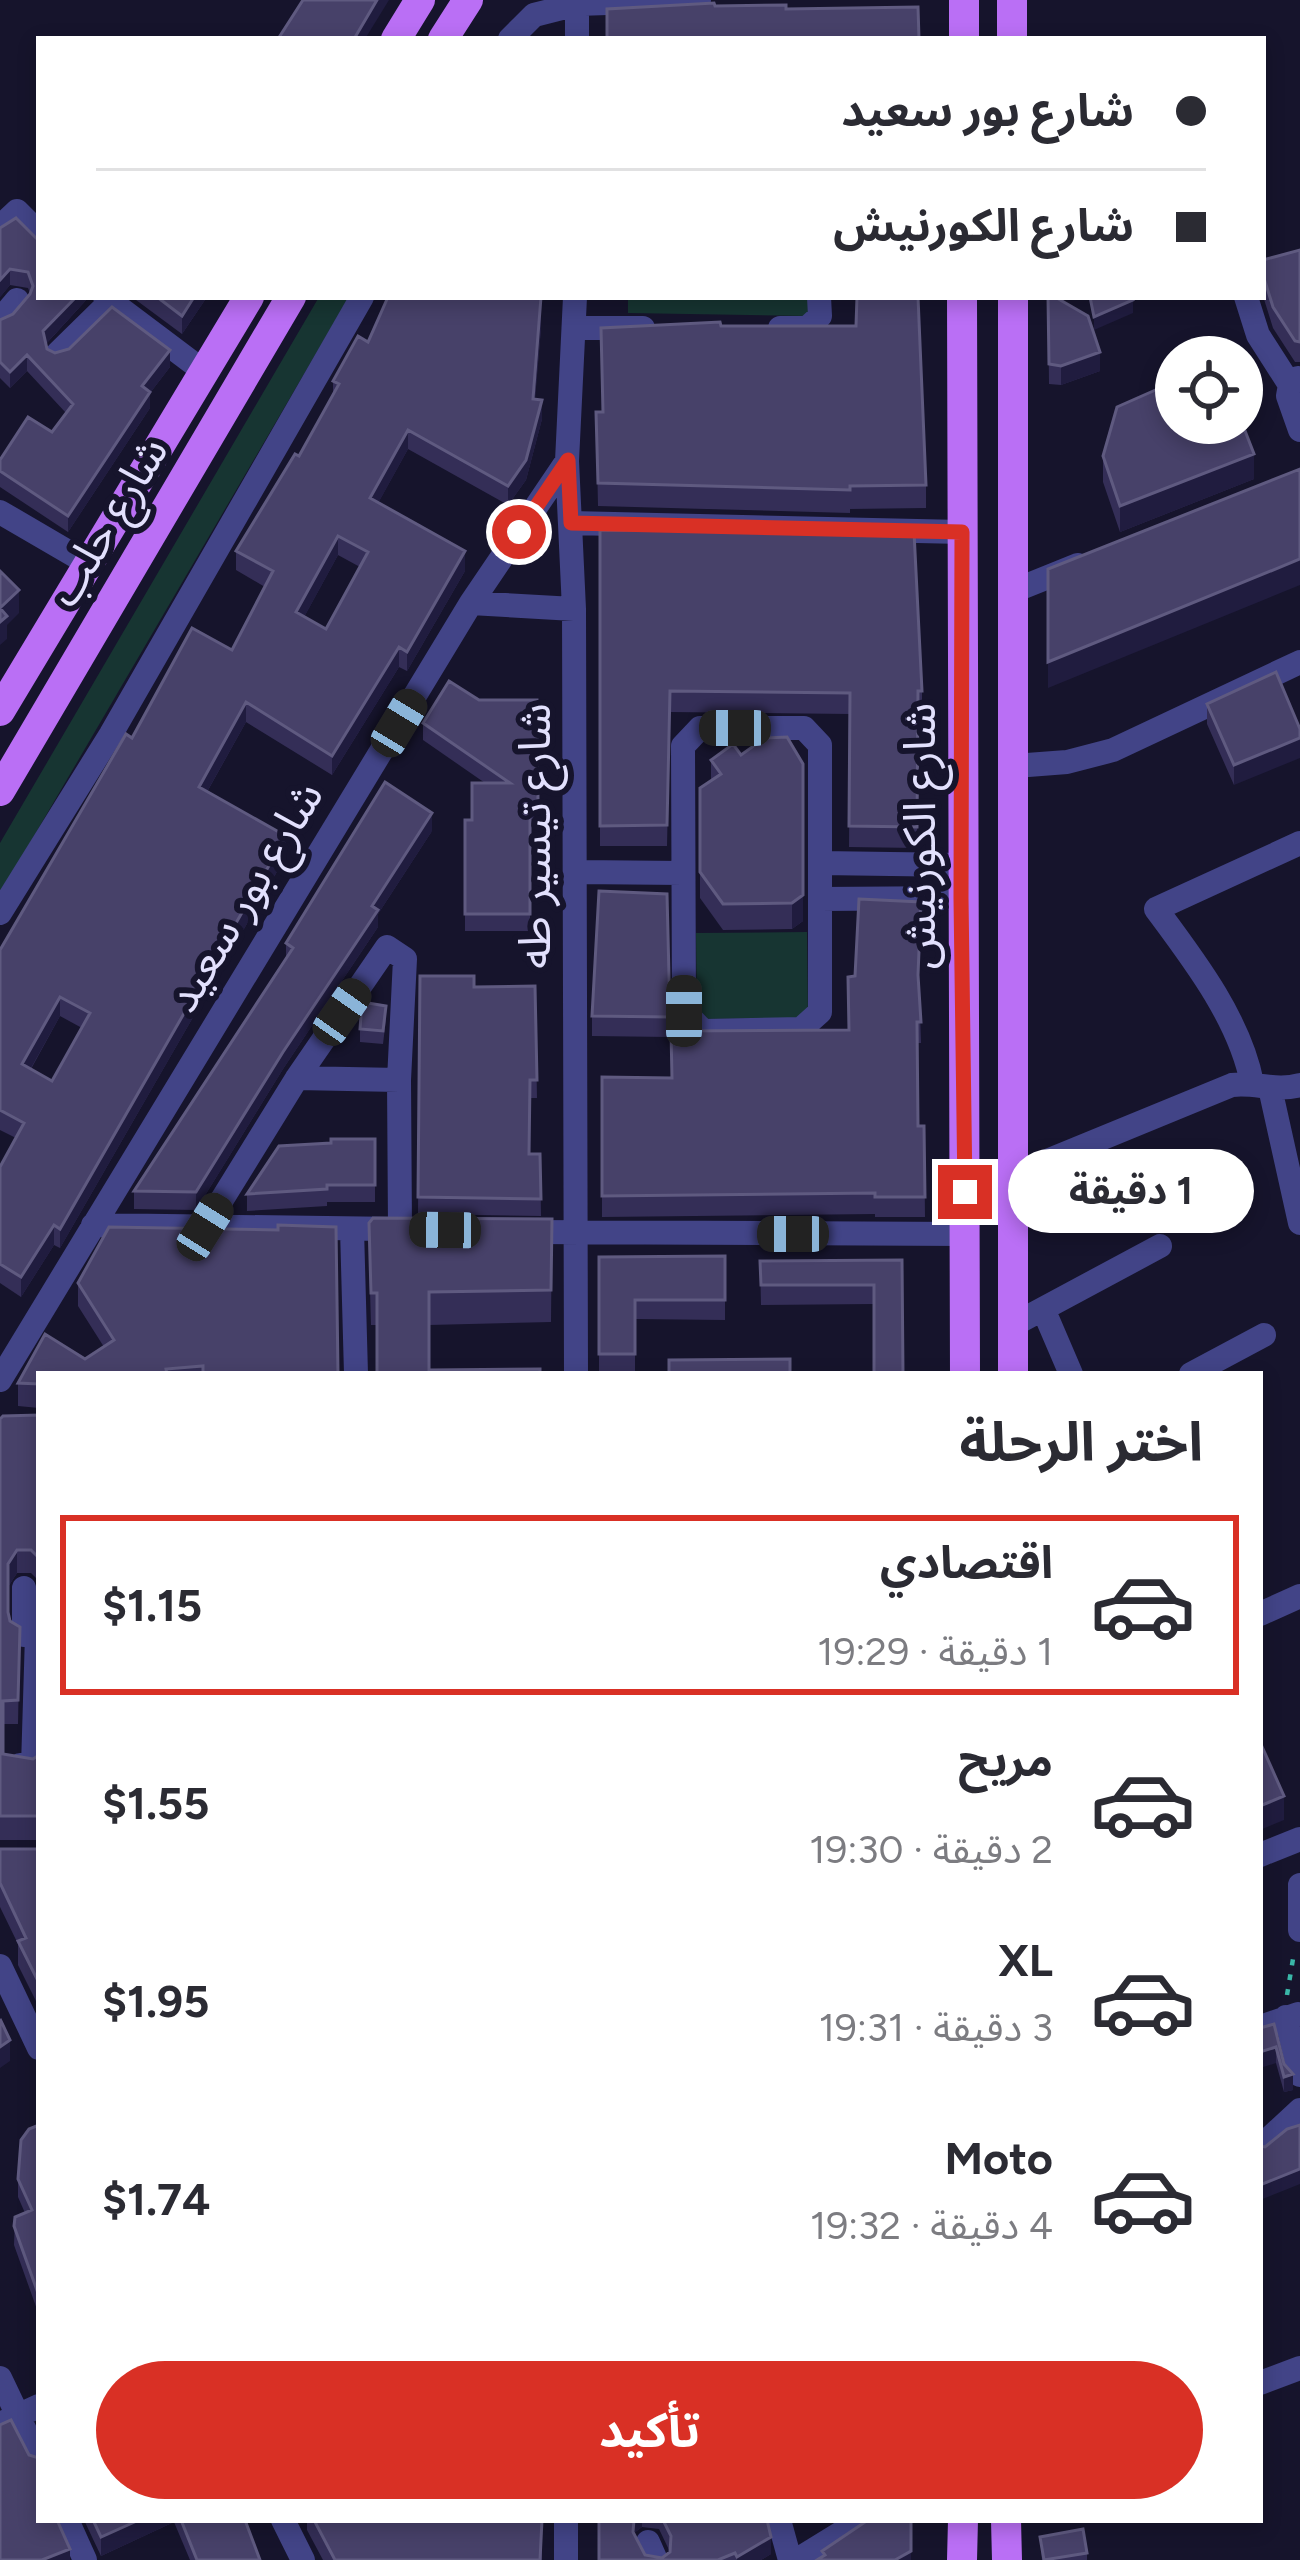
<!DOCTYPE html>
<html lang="ar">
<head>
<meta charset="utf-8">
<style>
	body { margin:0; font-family:Figtree,"Noto Sans Arabic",sans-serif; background:#f7f7f7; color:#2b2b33; direction:rtl; height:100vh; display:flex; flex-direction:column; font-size:45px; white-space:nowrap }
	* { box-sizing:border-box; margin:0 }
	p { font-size:39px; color:#7c7c81 }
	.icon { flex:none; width:66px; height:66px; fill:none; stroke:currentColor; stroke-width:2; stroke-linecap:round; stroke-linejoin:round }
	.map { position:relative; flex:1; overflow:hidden; direction:ltr }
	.drawer { position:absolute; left:36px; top:1371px; width:1227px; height:1152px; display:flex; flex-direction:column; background:#fff; border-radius:0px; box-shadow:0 6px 18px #0003; direction:rtl }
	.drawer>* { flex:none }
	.hud { position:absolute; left:36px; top:36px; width:1230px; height:264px; border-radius:0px; box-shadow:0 6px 18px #0003; direction:rtl; display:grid; align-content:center; height:264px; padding:0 60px; background:#fff }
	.fabs { position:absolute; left:1155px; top:336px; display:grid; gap:24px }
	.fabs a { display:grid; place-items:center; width:108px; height:108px; border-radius:50%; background:#fff; box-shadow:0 6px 18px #0003; font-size:60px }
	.end { position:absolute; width:54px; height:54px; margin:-27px; border:15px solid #d93025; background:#fff; box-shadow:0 0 0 6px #fff }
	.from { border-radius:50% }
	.bubble { position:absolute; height:84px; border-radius:42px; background:#fff; box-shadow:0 6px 18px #0003; font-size:39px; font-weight:700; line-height:84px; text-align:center; direction:rtl }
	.car { position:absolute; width:36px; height:72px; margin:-36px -18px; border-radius:15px; box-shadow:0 0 9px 3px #0007; background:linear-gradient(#222 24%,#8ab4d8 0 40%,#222 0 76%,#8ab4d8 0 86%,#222 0) }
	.hud b { display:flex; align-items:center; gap:42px; height:114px; font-size:45px }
	.hud b+b { border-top:3px solid #e1e1e2 }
	.hud i { width:30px; height:30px; background:#2b2b33 }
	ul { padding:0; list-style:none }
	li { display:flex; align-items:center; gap:36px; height:180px; margin:0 24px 18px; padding:0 36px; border:6px solid transparent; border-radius:0px }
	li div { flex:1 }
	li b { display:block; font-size:45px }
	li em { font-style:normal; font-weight:700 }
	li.active { border-color:#d93025 }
	li>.icon { width:108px; height:108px; stroke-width:1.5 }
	h2 { padding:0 60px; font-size:54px; line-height:144px }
	.primary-button { display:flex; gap:24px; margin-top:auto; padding:24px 60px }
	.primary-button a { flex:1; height:138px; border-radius:72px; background:#d93025; color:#fff; font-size:48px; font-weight:700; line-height:138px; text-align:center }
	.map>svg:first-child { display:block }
	.green { fill:#173532 }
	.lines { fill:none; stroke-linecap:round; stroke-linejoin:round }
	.path { stroke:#3ab7a8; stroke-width:4.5; stroke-dasharray:6 9; stroke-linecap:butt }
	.minor { stroke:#424487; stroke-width:24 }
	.major { stroke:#ba6ff5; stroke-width:30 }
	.wall { fill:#342e57; fill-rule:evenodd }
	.shaded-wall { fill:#201c3f }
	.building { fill:#474169; stroke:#5f5a80; stroke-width:3; fill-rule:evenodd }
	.route { stroke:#d93025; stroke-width:15 }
	.labels { text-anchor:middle; stroke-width:12; stroke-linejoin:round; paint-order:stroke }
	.street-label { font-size:45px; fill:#e2e0fd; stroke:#16142c }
</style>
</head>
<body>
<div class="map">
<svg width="1300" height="2560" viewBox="0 0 1300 2560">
	<rect width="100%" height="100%" fill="#16142c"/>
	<path class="green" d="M319,297H349L0,894V843Z
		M628,297H809V316L628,313Z
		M807,932L808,1018L697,1019L696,933Z"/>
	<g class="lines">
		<path class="path" d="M1287,1995L1294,1953"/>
		<path class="minor" d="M510,39L534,15L577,4L699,0
			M577,39V4
			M0,227L17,211L39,233
			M105,297L206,373
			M575,297L567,461L574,609L576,1374
			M1246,297L1258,335L1290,385
			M0,320L17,300
			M575,328H643
			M780,328H807L820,316L819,297
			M58,353L110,302
			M1298,378L1290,385L1288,396L1300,430
			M0,512L89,564
			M571,523L962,532
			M1013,591L1078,565
			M471,603L574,609
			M700,728H804L820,745V1012L801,1029L703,1031L684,1011L683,746Z
			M1014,766L1067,762L1113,750L1300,662
			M821,863L961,865
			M577,872L683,873
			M820,899L961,898
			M0,913L111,734L362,297
			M297,1078L399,1080
			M1252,1083C1240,1020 1194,960 1156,909L1300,843
			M1270,1088L1300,1223
			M1013,1175L1232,1085C1256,1082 1276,1092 1300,1085
			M93,1225L399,1229
			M205,1227L297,1078L387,947L405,959L399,1080L400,1229
			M352,1229L356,1374
			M524,1232L965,1234
			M1044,1311L1071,1374
			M1013,1325L1160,1246
			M1191,1374L1264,1335
			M0,1380L471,603L567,461
			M24,1588V1635
			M1260,1614L1300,1596
			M20,1765L33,1766L37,1635
			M1260,1855L1300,1839
			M1300,1885V1930
			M0,1966L39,2048
			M1286,2017L1300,2075
			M1260,2027L1298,2014
			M1260,2147L1300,2110
			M0,2378L39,2460
			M1260,2383L1300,2368
			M0,2424L39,2406
			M67,2520L85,2560
			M283,2520L303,2560
			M779,2520L790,2560
			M648,2542L656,2560
			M566,2560V2520
			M797,2560L862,2520"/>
		<path class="major" d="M1012,0V39
			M396,39L420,0
			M443,39L468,0
			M964,39V0
			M962,297L965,1374
			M0,711L249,297
			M0,791L291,297
			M1013,1374V297
			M1006,2520L1007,2560
			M962,2560L963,2520"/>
	</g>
	<path class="wall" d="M16,218L39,297H89L46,344L47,349L55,353L170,367L150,393V408L68,532L0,487V460L52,432L66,413L27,371L10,388L0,378V320L13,314L30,293L28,288L10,285L0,297Z
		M1300,250V362H1295L1273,328L1263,296V260Z
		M132,297H207L182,334Z
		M1048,297L1100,371L1061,385L1049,384Z
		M721,326L926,485V508L850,509V513L598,506L596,412H602Z
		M541,328L535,399L542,419L526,480L508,505L408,449L378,503L465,571L407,671L399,667L332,775L246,722L207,792L286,856L60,1248L54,1245L21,1297L0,1283V1167L16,1138L0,1130V950L132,738L232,650L265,587L236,570V551L299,456L333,394V381L368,342ZM338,555L360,567L326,629L304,617ZM60,1016L82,1028L52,1081L31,1069Z
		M1103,456L1254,479L1120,532L1103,482Z
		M600,530L922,691V712H918L917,848L849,847L850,714L670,712L667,846H600Z
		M1276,672L1234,785L1207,724V704Z
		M479,700H537L538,819H530V931H465V820H472L485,783L423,740V723Z
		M733,744L803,921L792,929L723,930L700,898V788L711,780V760Z
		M432,831L378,914V927L283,1069L196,1210L134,1209V1191L286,957V943Z
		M667,894L670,1037L592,1036V1016Z
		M420,976L474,987L535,986L537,1098H530L529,1154H540L541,1216L418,1214Z
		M919,983L921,1043H917L918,1126H924L925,1217H875V1214L602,1217V1077L672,1078L849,1030Z
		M386,1019L383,1044L360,1042V1029Z
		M375,1139V1202H327V1206L247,1211V1194Z
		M552,1219L551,1322L429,1325V1370L377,1374V1325H371L369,1255Z
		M278,1225L336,1227L338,1374H39V1408L18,1406V1383L45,1334L85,1359L104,1347L78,1306V1283L109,1227L278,1230Z
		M725,1256V1320L635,1319V1373L599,1374V1257Z
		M902,1260L874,1304L761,1305L760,1261Z
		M39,1415V1585V1581L31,1573H17L8,1587V1612L10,1621L20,1627L18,1724H3V1754L33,1759L39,1755V1840H0V1419Z
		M0,1849H39V2007L18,1965V1944L0,1907Z
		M1274,2024L1284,2064L1293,2090L1284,2092L1276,2063Z
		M39,2125V2315L14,2245L15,2217L25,2213L18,2197V2179Z
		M84,2520H245L260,2560H190L174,2522L101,2556Z
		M307,2520H542V2560H323L307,2530Z
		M599,2520H767L771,2554L761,2560H599ZM642,2527L659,2529L670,2552L662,2558L645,2555L634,2533Z
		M1040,2537L1087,2553V2560H1042Z"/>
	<path class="shaded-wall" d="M377,0H389L365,39H354Z
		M10,269V285L0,297V280Z
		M76,297H89L43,347V331Z
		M194,297H207L182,334V316Z
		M1133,300V313L1094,330V317Z
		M541,309V328L533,418V399Z
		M170,350V367L150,393V408L68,532V516L142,386Z
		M1100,352V371L1061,385V366Z
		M27,355V371L10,388V372Z
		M542,400V419L526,480L508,505V486Z
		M408,430V449L370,518V498Z
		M1254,454V479L1120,532V506Z
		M338,536V555L296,632V612Z
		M465,551V571L407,671V652Z
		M1300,559V585L1048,688V662Z
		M19,590V613L7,625V639L0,645V608Z
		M399,647V667L332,775V756Z
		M246,702V722L199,806V787Z
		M1300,738V758L1234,785V765Z
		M432,813V831L378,914V927L283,1069L196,1210V1192L372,906Z
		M286,836V856L60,1248V1229Z
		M803,895V921L792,929V903Z
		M60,997V1016L22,1084V1064Z
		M54,1225V1245L21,1297V1277Z
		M17,1550V1573L8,1587V1564Z
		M1284,1796V1820L1260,1830V1806Z
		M10,2040V2061L0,2068V2047Z
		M1276,2047V2063L1260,2068V2052Z
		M1293,2074V2090L1284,2092V2077Z
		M1300,2169V2184L1260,2200V2185Z
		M139,2520H174V2522L101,2556V2537Z
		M634,2520H642V2527L634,2533L633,2549Z
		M771,2537V2554L761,2560H737V2557Z
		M70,2549V2560H42Z
		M911,2551V2560H895Z"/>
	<path class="building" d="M303,0H377L354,39H278Z
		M714,3L715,6L786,5V9L918,7L919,39H607V9Z
		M16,218L39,241V297H76L43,331L47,349L55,353L69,349L112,307L170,350L142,386L150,392L68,516L0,471V460L28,417L52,432L73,404L27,355L10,372L0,362V320L13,314L30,294L33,286L28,272L10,269L0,280V228Z
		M1300,250V342L1295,341L1273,307L1263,275V260Z
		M157,297H194L182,316Z
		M388,297H541L533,399L542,400L526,460L508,486L408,430L370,498L465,551L407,652L399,647L332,756L246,702L199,787L286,836L60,1229L54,1225L21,1277L0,1264V1167L24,1123L0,1110V950L126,734L132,738L192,628L232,650L273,571L236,551L295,454L299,456L339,384L333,381L358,336L368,342ZM338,536L368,552L326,629L296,612ZM60,997L90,1013L52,1081L22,1064Z
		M857,297H918L926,485L850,486V490L598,483L596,412H603L601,328L720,322L721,326H856Z
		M1048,297H1055L1088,316L1100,352L1061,366L1049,364Z
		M1090,297H1132L1133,300L1094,317Z
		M1176,381V423H1242L1254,454L1120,506L1103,456L1117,407Z
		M1300,469V559L1048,662V569Z
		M600,530L914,532L922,691H918L917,827L849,826L850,693L670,691L667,825L600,826Z
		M0,571L19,590L0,608L7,616L0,622Z
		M1276,672L1300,729V738L1234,765L1207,704Z
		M449,681L479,700H537L538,802H530V914H465V820H472V783H510L423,723Z
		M787,737L803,764V895L792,903L723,904L700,872V788L721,774L711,760L733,744L741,755L765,738Z
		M385,782L432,813L372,906L378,910L283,1052L196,1192L134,1191L293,948L286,943Z
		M599,891L667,894L670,1017L592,1016Z
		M859,899L921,902L918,975L921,1022H917L918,1126H924L925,1197H875V1193L602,1196V1077L672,1078L671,1031L849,1030L848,977L855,976Z
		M420,976H474V987L535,986L537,1080H530L529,1154H540L541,1199L418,1197Z
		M362,1002L386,1006L383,1031L360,1029Z
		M331,1139H375V1185H327V1189L247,1194L279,1146L331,1143Z
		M373,1218L552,1219L551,1290L429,1292V1370L540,1369V1374H377V1293H371L369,1223Z
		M278,1225L336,1227L338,1374H203V1366L166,1369L167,1374H39V1384L18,1383L45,1334L85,1359L114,1340L78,1283L109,1227L278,1230Z
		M725,1256V1300H635V1354H599V1257Z
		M902,1260L903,1374H874V1285H761L760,1261Z
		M790,1359V1374H669V1360Z
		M39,1415V1562V1558L31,1550H17L8,1564V1612L10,1621L20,1627L18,1700L3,1701V1754L33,1759L39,1755V1816H0V1419L3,1416Z
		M1260,1742L1284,1796L1260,1806Z
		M0,1849H39V1983L18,1941L26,1938L0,1883Z
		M0,2019L10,2040L0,2047Z
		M1274,2024L1284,2064L1293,2074L1284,2077L1276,2047L1260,2052V2028Z
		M39,2125V2296L14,2226L15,2217L32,2210L18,2179L21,2140L29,2129Z
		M1300,2125V2169L1260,2185V2146L1265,2147L1287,2129Z
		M11,2420L29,2455L39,2458V2520H57L70,2549L42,2560H0V2425Z
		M93,2520H139L101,2537Z
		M181,2520H245L260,2560H197Z
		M314,2520H542L540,2560H335Z
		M599,2520H634L633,2532L645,2555L662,2558L670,2552L671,2536L663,2520H767L771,2537L737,2557L735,2553L718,2560H599Z
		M868,2520H911V2551L895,2560H817L825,2555L822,2551Z
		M1083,2529L1087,2553L1044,2560L1040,2537Z"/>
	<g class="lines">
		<path class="route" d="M519,532L568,460L571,523L962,532L961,898L965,1192"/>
	</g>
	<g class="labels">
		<g class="street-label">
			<text transform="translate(107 521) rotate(-59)" y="16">شارع حلب</text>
			<text transform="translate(534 836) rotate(-90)" y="16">شارع تيسير طه</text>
			<text transform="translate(919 836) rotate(-90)" y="16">شارع الكورنيش</text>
			<text transform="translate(244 896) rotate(-59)" y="16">شارع بور سعيد</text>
		</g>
	</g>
</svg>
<div class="fabs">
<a><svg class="icon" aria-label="locate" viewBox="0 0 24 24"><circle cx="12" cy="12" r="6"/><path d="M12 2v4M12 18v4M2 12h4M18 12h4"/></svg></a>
</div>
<i class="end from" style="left:519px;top:532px"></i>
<i class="end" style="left:965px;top:1192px"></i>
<div class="bubble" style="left:1008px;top:1149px;width:246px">1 دقيقة</div>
<i class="car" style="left:399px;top:723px;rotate:31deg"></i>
<i class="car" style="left:735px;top:728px;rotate:270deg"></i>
<i class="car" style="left:684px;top:1011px;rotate:0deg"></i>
<i class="car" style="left:342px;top:1012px;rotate:35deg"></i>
<i class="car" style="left:205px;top:1227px;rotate:32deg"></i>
<i class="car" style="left:445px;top:1230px;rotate:271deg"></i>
<i class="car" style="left:793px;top:1234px;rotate:270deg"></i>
<div class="hud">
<b><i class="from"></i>شارع بور سعيد</b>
<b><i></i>شارع الكورنيش</b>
</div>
<section class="drawer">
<h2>اختر الرحلة</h2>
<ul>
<li class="active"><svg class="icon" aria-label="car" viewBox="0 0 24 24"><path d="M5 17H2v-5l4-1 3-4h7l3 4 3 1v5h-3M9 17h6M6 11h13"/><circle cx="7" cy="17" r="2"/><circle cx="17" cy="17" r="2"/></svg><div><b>اقتصادي</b><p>1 دقيقة · 19:29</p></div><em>$1.15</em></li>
<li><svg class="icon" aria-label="car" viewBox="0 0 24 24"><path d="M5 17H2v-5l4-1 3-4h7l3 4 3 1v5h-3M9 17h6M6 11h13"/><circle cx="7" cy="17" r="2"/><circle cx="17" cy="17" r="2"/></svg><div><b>مريح</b><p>2 دقيقة · 19:30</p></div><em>$1.55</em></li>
<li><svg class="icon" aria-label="car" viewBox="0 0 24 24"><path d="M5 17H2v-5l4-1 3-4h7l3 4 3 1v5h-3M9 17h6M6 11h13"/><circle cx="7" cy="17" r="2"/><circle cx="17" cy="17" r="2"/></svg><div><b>XL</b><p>3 دقيقة · 19:31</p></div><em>$1.95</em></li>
<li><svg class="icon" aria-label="car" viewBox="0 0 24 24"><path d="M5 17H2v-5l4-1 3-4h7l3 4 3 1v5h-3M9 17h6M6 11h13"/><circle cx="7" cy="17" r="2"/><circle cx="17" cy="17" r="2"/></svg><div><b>Moto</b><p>4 دقيقة · 19:32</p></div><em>$1.74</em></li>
</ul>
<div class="primary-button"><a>تأكيد</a></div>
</section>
</div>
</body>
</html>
